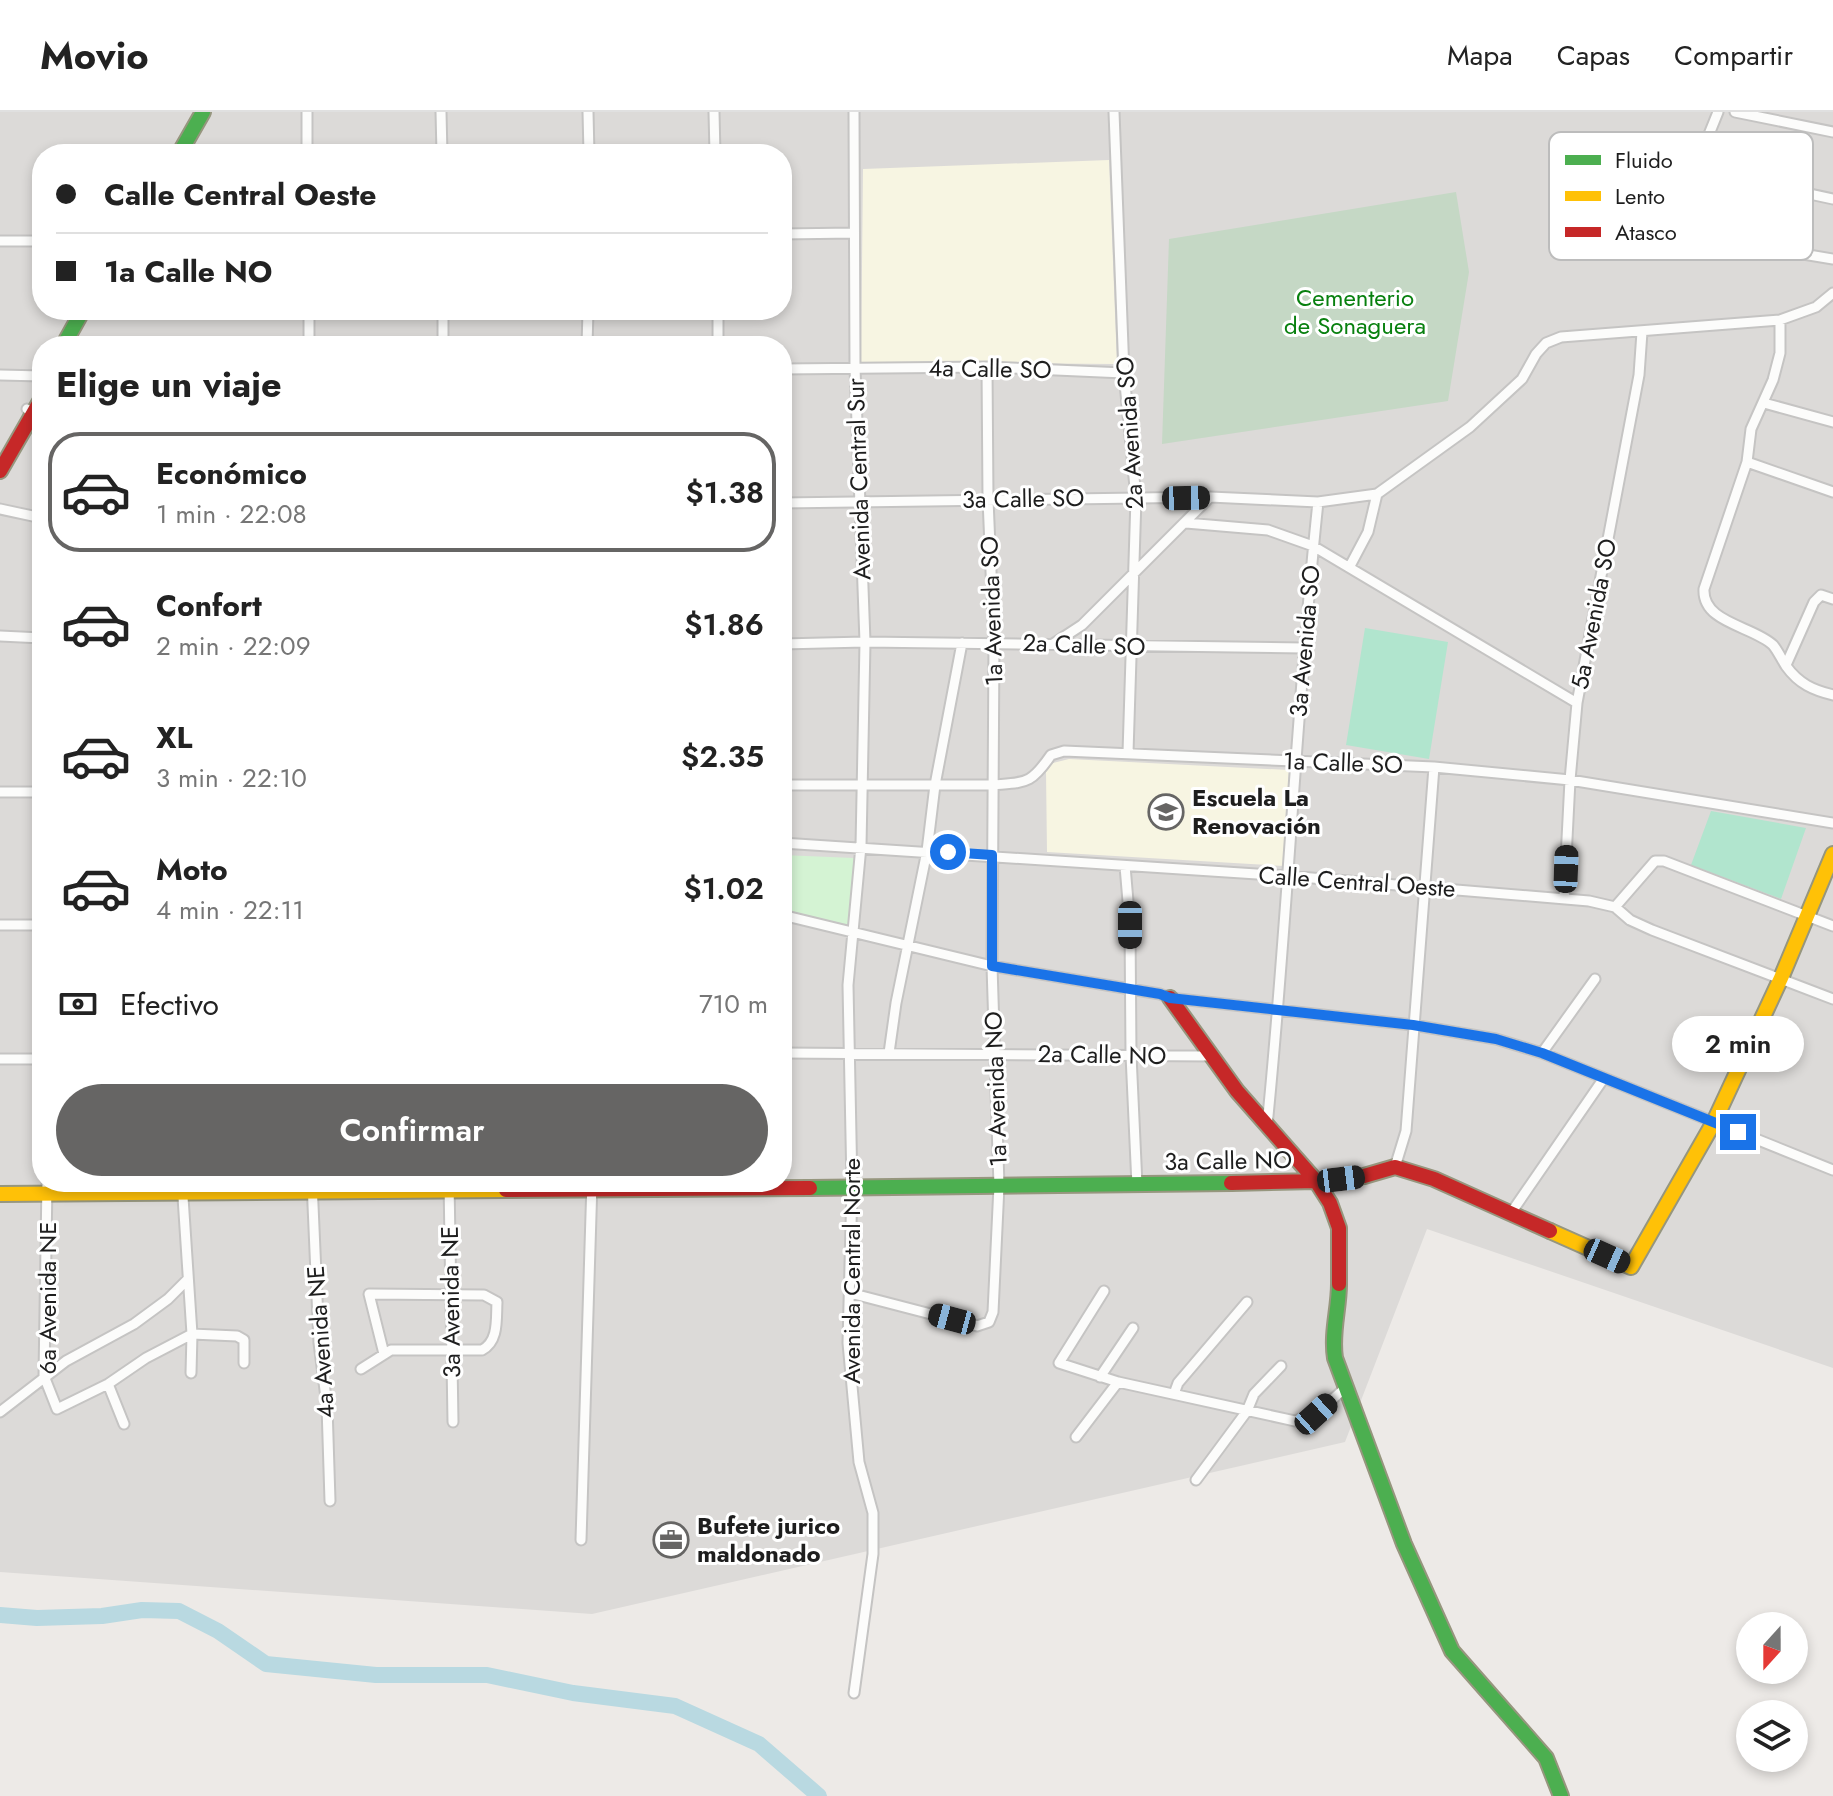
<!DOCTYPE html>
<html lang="es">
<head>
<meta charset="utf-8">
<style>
	body { margin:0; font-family:Jost,sans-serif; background:#f6f6f6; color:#222; height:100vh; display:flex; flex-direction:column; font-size:30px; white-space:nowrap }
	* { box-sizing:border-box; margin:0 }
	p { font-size:26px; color:#767676 }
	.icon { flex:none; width:44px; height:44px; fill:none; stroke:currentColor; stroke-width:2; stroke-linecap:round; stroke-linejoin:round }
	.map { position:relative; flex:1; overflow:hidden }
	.panel { position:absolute; left:32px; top:224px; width:760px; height:856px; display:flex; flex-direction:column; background:#fff; border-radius:32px; box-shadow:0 4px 12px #0003 }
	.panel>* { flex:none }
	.guide { position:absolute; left:32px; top:32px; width:760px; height:176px; border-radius:32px; box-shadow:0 4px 12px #0003; display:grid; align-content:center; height:176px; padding:0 24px; background:#fff }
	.needle { width:52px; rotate:201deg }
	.fabs { position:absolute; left:1736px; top:1500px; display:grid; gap:16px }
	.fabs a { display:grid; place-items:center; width:72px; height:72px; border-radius:50%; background:#fff; box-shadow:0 4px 12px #0003; font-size:40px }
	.end { position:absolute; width:36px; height:36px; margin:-18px; border:10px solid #1a73e8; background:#fff; box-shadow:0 0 0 4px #fff }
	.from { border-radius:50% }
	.bubble { position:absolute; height:56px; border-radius:28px; background:#fff; box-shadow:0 4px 12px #0003; font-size:26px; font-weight:600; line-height:56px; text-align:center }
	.car { position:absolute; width:24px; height:48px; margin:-24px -12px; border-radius:10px; box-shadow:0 0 6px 2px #0007; background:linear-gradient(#222 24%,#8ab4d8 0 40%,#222 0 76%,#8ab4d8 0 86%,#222 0) }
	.guide b { display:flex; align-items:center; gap:28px; height:76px; font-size:30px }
	.guide b+b { border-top:2px solid #e0e0e0 }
	.guide i { width:20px; height:20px; background:#222 }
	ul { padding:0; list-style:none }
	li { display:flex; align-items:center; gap:24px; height:120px; margin:0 16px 12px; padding:0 8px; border:4px solid transparent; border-radius:32px }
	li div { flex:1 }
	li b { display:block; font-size:30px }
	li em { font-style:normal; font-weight:600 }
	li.selected { border-color:#666564 }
	li>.icon { width:72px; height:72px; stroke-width:1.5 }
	h2 { padding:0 24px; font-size:36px; line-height:96px }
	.pay { display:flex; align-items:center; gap:20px; height:88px; padding:0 24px; font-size:30px }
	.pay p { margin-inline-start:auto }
	.cta { display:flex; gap:16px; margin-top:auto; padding:16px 24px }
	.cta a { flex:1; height:92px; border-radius:48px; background:#666564; color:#fff; font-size:32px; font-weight:600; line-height:92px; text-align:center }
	header { display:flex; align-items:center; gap:48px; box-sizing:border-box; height:112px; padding:0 40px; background:#fff; border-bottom:2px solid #e0e0e0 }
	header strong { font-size:38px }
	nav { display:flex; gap:44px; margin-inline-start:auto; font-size:28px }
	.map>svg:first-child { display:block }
	.residential { fill:#dcdad8; fill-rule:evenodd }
	.education { fill:#f7f5e2 }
	.cemetery { fill:#c5d8c5 }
	.park { fill:#d4f3d3 }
	.pitch { fill:#b1e5ce }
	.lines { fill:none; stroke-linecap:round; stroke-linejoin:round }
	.river { stroke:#b9d9e1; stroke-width:16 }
	.street-casing { stroke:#c5c4c3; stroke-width:13 }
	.fast-casing { stroke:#96967e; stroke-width:18 }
	.slow-casing { stroke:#96967e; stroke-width:18 }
	.jam-casing { stroke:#96967e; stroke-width:18 }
	.street { stroke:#fcfcfb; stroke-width:9 }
	.fast { stroke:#4caf50; stroke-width:14 }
	.slow { stroke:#ffc107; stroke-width:14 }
	.jam { stroke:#c62828; stroke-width:14 }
	.route { stroke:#1a73e8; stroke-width:10 }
	.labels { text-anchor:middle; stroke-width:6; stroke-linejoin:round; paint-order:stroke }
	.park-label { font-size:24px; fill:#08800f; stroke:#fff }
	.street-label { font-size:24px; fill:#1e1e1e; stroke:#fff }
	.poi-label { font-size:24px; font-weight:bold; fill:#1e1e1e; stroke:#fff; text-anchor:start }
	.key { fill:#fff; stroke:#bcbcbc; stroke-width:2 }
	.key-label { font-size:22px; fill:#1e1e1e }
</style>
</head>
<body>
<header>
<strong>Movio</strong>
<nav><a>Mapa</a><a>Capas</a><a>Compartir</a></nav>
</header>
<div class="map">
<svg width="1833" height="1684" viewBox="0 0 1833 1684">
	<rect width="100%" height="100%" fill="#edeae7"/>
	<path class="residential" d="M0,0H1833V1256L1427,1117L1345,1330L592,1502L0,1460ZM42,42H782V198H42ZM42,234H782V1070H42Z"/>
	<path class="education" d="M1109,48L1117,252L861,250L863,57Z
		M1069,647L1289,658L1283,754L1047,740L1046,660L1053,651Z"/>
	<path class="cemetery" d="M1456,80L1469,160L1448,289L1162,332L1169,127Z"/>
	<path class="park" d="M782,743L854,746L848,813L782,797Z"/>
	<path class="pitch" d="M1365,516L1448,530L1429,647L1346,633Z
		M1711,699L1806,716L1781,787L1691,753Z"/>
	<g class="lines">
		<path class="river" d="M0,1503L37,1506L102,1504L142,1498L179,1499L218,1519L266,1552L376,1563H487L573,1581L675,1594L759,1632L819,1684"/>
		<defs>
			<path id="street" d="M307,0V42
				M441,0L442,42
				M588,0L589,42
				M714,0L715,42
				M1114,0L1124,261L1136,386L1128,641
				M1718,0L1695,57L1833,87
				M1735,0L1833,20
				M782,122L854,121
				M0,129H42
				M1779,138L1833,147
				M309,198V234
				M718,198V234
				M1780,208V241L1773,268L1751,317L1747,350L1704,477C1702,511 1753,514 1773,533C1778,539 1782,548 1786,554C1799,572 1813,578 1833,583
				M443,234V198
				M587,234L588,198
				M782,257L987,255L1124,261
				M0,263L42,264
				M1764,291L1833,310
				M27,297L42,309
				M1747,350L1833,380
				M782,391L1210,385L1318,390L1377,382L1470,315L1522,267L1536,242L1546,231L1561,225L1780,208L1816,195L1833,181
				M0,397L42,406
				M1186,411L1268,418L1313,434L1577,591
				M1350,454L1368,420L1377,382
				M0,524L42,526
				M782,532L865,530L1303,536
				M1053,532L1082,513L1210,385
				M1786,553L1814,490L1821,483L1833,487
				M782,673H994C1027,670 1031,672 1051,643L1064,639L1434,655L1570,668L1833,711
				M0,680H42
				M782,731L1288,764L1589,789L1615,795L1630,808L1652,818L1833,887
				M1125,754L1130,813L1131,943L1137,1073
				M1564,786L1570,668L1577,591L1639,263L1642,220
				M1615,795L1655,749H1664L1833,814
				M782,803L992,854L1160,882L1170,886L1413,913L1496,927L1542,941L1833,1058
				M0,813H42
				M782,941L1212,944
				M889,941L896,891L927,739L935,673L962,531
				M1542,941L1595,867
				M0,947H42
				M1267,1014C1288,806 1296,597 1318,390
				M1395,1055L1406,1019L1434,655
				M47,1070L44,1264L57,1297L108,1272L146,1246L192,1222L237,1224L244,1228V1251
				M182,1070L192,1222L191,1261
				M312,1070L319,1231L327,1294L330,1389
				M449,1070L453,1310
				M1511,1101L1604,966
				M1104,1179L1059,1251L1118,1270L1295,1309L1316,1302L1344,1277
				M850,1181L977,1214L989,1210L993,1200L999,1074L992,854L994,531L988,387L987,255
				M361,1257L391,1238H482C499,1229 496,1207 497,1190L484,1183L369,1182L384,1242
				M1100,1265L1133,1216
				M108,1272L124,1312
				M1174,1282L1178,1271L1247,1190
				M0,1300L66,1249L134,1212L168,1187L188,1167
				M1076,1325L1118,1270
				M1196,1368L1247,1299L1254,1282L1281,1254
				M581,1428L592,1070
				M854,1581L873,1442V1401L859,1350L848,1231L852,1075L848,873L861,734L865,530L855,256L854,0"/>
			<path id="fast" d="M179,42L203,0
				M63,234L83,198
				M810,1076L1231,1071
				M1339,1172C1339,1197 1331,1221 1335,1246L1404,1432L1452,1539L1546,1646L1561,1684"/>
			<path id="slow" d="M0,1082L506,1078
				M1550,1119L1631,1155L1714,1010L1781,866L1833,742"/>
			<path id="jam" d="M0,359L42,286
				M1170,886L1237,979L1316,1069L1330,1091L1339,1116V1172
				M1231,1071L1316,1069L1364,1064L1395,1055L1434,1067L1550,1119
				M506,1078L810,1076"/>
		</defs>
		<use href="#street" class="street-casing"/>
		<use href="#fast" class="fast-casing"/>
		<use href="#slow" class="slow-casing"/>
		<use href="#jam" class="jam-casing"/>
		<use href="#street" class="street"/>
		<use href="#fast" class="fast"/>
		<use href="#slow" class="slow"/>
		<use href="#jam" class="jam"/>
	</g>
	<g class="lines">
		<path class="route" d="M948,740L992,743V854L1160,882L1170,886L1413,913L1496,927L1542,941L1738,1020"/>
	</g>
	<defs>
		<symbol id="school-ring" viewBox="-11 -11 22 22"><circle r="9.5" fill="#fff" stroke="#666564" stroke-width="1.5"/><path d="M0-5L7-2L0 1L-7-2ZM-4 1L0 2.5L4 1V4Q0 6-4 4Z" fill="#666564"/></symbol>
		<symbol id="office-ring" viewBox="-11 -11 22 22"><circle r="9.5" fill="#fff" stroke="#666564" stroke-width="1.5"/><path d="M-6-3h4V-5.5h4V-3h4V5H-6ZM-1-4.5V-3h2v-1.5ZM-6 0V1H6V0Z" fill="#666564"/></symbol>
	</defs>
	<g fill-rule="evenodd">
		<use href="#school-ring" x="1146" y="680" width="40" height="40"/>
		<use href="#office-ring" x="651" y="1408" width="40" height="40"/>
	</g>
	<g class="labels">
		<g class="park-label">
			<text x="1355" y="194">Cementerio<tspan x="1355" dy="28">de Sonaguera</tspan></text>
		</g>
		<g class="street-label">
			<text transform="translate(990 257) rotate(1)" y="8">4a Calle SO</text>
			<text transform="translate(1130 321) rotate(-94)" y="8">2a Avenida SO</text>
			<text transform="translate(859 367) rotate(-92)" y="8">Avenida Central Sur</text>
			<text transform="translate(1023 387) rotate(-1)" y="8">3a Calle SO</text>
			<text transform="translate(992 499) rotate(-92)" y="8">1a Avenida SO</text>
			<text transform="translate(1594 502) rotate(-79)" y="8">5a Avenida SO</text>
			<text transform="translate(1305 529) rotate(-85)" y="8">3a Avenida SO</text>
			<text transform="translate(1084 533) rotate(2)" y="8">2a Calle SO</text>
			<text transform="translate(1343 651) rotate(2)" y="8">1a Calle SO</text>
			<text transform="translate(1357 770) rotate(4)" y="8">Calle Central Oeste</text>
			<text transform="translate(1102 943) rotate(1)" y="8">2a Calle NO</text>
			<text transform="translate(996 977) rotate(-92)" y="8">1a Avenida NO</text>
			<text transform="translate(1228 1049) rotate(-1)" y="8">3a Calle NO</text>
			<text transform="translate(852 1159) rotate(-90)" y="8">Avenida Central Norte</text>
			<text transform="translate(48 1186) rotate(-90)" y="8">6a Avenida NE</text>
			<text transform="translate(451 1190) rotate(-91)" y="8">3a Avenida NE</text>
			<text transform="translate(321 1230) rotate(-94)" y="8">4a Avenida NE</text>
		</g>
		<g class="poi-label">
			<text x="1192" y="694">Escuela La<tspan x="1192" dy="28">Renovación</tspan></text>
			<text x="697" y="1422">Bufete jurico<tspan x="697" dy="28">maldonado</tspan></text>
		</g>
	</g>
	<rect x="1549" y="20" width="264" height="128" rx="12" class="key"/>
	<rect x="1565" y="43" width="36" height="10" fill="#4caf50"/>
	<rect x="1565" y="79" width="36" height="10" fill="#ffc107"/>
	<rect x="1565" y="115" width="36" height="10" fill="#c62828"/>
	<g class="key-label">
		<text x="1615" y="56">Fluido</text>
		<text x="1615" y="92">Lento</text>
		<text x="1615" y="128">Atasco</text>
	</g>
</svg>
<div class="fabs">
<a><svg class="needle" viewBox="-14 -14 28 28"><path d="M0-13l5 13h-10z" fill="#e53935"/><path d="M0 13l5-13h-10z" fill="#767676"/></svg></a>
<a><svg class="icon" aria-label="layers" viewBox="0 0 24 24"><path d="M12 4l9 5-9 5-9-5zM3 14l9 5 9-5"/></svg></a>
</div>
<i class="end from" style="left:948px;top:740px"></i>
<i class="end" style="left:1738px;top:1020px"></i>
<div class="bubble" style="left:1672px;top:904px;width:132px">2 min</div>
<i class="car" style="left:1186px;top:386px;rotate:89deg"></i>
<i class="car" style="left:1566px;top:757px;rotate:2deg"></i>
<i class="car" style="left:1130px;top:813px;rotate:180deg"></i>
<i class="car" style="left:1341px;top:1067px;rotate:83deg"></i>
<i class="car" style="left:1607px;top:1144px;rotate:114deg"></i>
<i class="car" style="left:952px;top:1207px;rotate:285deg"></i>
<i class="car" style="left:1316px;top:1302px;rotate:48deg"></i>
<div class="guide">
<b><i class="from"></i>Calle Central Oeste</b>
<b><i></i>1a Calle NO</b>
</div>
<section class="panel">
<h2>Elige un viaje</h2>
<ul>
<li class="selected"><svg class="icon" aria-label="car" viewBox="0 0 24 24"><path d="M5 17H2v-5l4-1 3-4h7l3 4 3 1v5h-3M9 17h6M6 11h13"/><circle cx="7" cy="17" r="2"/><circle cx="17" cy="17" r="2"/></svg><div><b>Económico</b><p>1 min · 22:08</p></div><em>$1.38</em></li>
<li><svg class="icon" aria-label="car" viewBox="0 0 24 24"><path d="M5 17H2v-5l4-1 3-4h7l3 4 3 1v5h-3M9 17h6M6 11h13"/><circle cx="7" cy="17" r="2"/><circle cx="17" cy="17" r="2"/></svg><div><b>Confort</b><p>2 min · 22:09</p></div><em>$1.86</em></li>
<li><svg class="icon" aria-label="car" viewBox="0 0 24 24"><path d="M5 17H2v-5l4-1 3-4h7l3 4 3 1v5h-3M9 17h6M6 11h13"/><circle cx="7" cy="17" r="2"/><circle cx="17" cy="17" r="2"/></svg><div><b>XL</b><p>3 min · 22:10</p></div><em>$2.35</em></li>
<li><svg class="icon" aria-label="car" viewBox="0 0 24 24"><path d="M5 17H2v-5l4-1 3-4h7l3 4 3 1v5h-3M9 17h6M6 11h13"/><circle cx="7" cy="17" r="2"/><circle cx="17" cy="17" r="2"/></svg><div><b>Moto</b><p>4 min · 22:11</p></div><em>$1.02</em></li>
</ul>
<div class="pay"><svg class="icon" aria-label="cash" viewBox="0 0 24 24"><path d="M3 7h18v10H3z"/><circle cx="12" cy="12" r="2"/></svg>Efectivo<p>710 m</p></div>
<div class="cta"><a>Confirmar</a></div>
</section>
</div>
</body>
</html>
